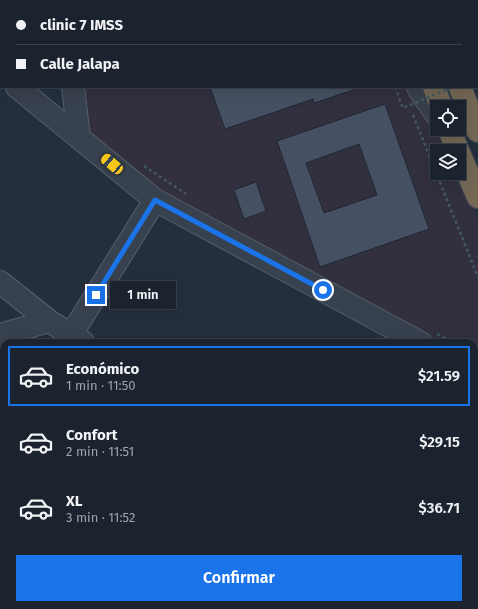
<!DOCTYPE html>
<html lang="es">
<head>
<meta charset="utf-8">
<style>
	body { margin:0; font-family:"Fira Sans",sans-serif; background:#282f3a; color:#f1f3f6; height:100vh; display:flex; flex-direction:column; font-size:15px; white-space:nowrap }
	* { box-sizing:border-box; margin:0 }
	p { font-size:13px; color:#a0a4aa }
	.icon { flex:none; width:22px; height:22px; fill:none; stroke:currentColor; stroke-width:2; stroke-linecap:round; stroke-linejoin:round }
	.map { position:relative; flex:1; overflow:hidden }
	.drawer { position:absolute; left:0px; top:339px; width:478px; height:270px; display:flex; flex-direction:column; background:#1b232e; border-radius:12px 12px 0 0; box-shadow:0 4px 16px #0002,0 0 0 1px #39404a }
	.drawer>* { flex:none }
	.guide { position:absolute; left:0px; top:0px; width:478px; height:88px; box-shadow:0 4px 16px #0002,0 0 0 1px #39404a; display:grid; align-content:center; height:88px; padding:0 16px; background:#1b232e }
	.tools { position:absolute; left:430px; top:100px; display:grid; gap:8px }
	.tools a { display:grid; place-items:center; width:36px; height:36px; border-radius:0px; background:#1b232e; box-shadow:0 4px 16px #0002,0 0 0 1px #39404a; font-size:20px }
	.end { position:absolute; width:18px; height:18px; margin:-9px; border:5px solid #1a73e8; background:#fff; box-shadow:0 0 0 2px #fff }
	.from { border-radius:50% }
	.bubble { position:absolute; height:28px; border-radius:0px; background:#1b232e; box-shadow:0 4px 16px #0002,0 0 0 1px #39404a; font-size:13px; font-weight:600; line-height:28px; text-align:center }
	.car { position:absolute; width:12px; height:24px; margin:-12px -6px; border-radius:5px; box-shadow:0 0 3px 1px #0007; background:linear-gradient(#f5c518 24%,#345 0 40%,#f5c518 0 76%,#345 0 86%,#f5c518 0) }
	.guide b { display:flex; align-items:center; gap:14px; height:38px; font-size:15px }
	.guide b+b { border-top:1px solid #39404a }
	.guide i { width:10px; height:10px; background:#f1f3f6 }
	ul { padding:7px 0 0; list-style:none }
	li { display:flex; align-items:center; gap:12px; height:60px; margin:0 8px 6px; padding:0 8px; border:2px solid transparent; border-radius:0px }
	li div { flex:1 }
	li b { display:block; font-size:15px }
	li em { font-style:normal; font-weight:600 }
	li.current { border-color:#1a73e8 }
	li>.icon { width:36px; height:36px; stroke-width:1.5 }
	.primary-button { display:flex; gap:8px; margin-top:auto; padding:8px 16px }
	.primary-button a { flex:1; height:46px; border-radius:0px; background:#1a73e8; color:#fff; font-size:16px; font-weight:600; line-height:46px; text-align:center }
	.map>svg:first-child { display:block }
	.medical { fill:#32303f }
	.building { fill:#455162; stroke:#1f2835; fill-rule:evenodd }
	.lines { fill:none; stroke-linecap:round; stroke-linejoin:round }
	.minor-casing { stroke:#565f6c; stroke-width:24 }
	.highway-casing { stroke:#434c59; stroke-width:24 }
	.path { stroke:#44595c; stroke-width:2.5; stroke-dasharray:3 3; stroke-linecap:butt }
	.minor { stroke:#38414e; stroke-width:22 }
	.highway { stroke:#746855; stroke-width:22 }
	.path-bridge { stroke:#44595c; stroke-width:2.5; stroke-dasharray:3 3; stroke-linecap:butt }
	.route { stroke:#1a73e8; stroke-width:5 }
</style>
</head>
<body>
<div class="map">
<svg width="478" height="609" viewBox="0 0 478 609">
	<rect width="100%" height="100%" fill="#242f3e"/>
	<path class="medical" d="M75,0H380V1H75Z
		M80,87H416L449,151H437V173H459L478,220V369L474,367V343H428L157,194L88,132Z"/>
	<path class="building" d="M210,87H356V89L314,103L313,99L225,129Z
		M385,104L429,229L320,267L277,141ZM359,144L377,195L324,213L306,163Z
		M256,182L266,211L244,219L234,190Z"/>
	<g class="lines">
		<defs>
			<path id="minor" d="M379,0L380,1
				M440,0L441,1
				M68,1V0
				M0,73L1,74
				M17,87L155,200L421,343
				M73,87L79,138
				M418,87L424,97L437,115
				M0,282L49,321L83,342
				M0,335L49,321
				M71,335L155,200
				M474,371L478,374
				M0,487L4,489
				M474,499H478
				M474,600L478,604
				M197,605L204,609"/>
			<path id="highway" d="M404,0V1
				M426,0L427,1
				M434,87L441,107
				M460,87L472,118L478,131
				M449,129L458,151
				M459,153L478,197"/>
		</defs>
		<use href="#minor" class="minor-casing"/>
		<use href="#highway" class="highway-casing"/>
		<path class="path" d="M477,47H478
			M477,62L478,65
			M413,115L433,165L478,277
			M144,166L186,194
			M437,334L454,343"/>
		<use href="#minor" class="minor"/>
		<use href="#highway" class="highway"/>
		<path class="path-bridge" d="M395,87L403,108L453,87"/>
	</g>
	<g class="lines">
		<path class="route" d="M96,295L155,200L323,290"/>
	</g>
</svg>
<div class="tools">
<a><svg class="icon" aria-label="locate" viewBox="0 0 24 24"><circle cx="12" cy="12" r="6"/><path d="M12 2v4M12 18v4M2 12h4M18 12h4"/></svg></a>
<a><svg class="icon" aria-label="layers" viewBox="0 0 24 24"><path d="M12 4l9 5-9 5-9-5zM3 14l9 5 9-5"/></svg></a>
</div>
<i class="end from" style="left:323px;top:290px"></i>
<i class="end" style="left:96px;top:295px"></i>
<div class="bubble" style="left:110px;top:281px;width:66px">1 min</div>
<i class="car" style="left:112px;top:164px;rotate:310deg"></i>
<div class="guide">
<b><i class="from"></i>clinic 7 IMSS</b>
<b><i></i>Calle Jalapa</b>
</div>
<section class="drawer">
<ul>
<li class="current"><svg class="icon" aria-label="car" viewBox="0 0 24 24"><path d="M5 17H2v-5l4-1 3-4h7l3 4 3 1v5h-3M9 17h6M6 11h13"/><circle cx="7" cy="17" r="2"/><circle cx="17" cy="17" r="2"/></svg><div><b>Económico</b><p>1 min · 11:50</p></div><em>$21.59</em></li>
<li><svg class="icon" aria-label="car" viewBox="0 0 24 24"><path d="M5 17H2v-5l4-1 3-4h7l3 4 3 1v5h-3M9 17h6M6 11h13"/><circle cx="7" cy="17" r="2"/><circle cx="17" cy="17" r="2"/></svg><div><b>Confort</b><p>2 min · 11:51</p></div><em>$29.15</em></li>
<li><svg class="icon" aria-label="car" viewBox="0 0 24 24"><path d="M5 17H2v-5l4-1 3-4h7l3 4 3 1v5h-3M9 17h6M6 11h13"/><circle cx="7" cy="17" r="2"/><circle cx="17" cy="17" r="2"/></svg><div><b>XL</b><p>3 min · 11:52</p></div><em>$36.71</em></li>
</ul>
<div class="primary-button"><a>Confirmar</a></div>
</section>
</div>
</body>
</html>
